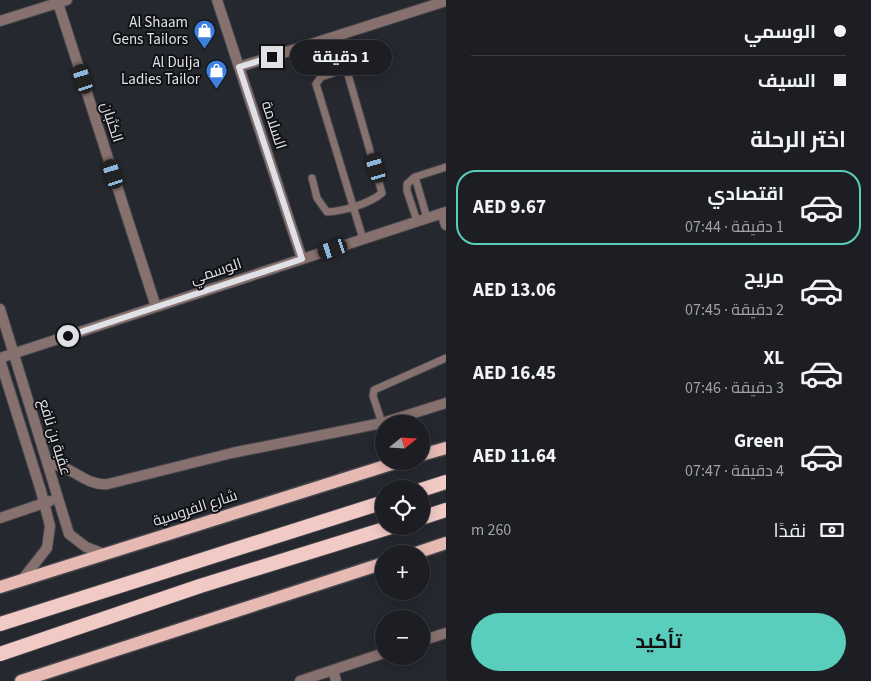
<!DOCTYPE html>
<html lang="ar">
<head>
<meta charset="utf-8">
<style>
	body { margin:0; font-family:"Source Sans 3",Cairo,sans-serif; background:#25272b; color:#f1f3f6; direction:rtl; height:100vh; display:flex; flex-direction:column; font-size:19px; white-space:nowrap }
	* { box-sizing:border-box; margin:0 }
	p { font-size:16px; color:#a0a2a6 }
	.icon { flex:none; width:28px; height:28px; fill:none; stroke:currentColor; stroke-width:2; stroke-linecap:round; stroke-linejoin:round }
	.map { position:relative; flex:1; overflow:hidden; direction:ltr }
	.details { display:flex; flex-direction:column; background:#1c1e23; width:425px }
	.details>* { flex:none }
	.guide { display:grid; align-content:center; height:110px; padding:0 25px; background:#1c1e23 }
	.needle { width:32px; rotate:72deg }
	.tools { position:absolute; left:375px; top:415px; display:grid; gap:10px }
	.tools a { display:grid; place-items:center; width:55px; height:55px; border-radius:50%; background:#1c1e23; box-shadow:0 2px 12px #0003,0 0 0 1px #3a3c41; font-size:25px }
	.end { position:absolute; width:22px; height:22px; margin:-11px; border:6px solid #dfe1e6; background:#111; box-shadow:0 0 0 2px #111 }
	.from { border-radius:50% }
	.bubble { position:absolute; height:35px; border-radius:18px; background:#1c1e23; box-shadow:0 2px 12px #0003,0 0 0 1px #3a3c41; font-size:16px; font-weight:700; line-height:35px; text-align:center; direction:rtl }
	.car { position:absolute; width:15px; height:30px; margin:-15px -8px; border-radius:6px; box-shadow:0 0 4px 1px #0007; background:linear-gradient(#222 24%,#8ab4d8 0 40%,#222 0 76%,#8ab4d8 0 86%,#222 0) }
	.guide b { display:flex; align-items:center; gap:18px; height:48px; font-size:19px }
	.guide b+b { border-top:1px solid #3a3c41 }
	.guide i { width:12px; height:12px; background:#f1f3f6 }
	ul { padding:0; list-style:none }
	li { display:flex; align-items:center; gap:15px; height:75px; margin:0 10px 8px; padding:0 15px; border:2px solid transparent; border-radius:20px }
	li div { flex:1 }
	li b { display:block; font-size:19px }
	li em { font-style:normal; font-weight:700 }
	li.current { border-color:#5acebd }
	li>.icon { width:45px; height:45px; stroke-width:1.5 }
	h2 { padding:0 25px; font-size:22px; line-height:60px }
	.pay { display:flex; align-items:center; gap:12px; height:55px; padding:0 25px; font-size:19px }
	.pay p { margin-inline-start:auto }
	.action { display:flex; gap:10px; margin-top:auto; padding:10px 25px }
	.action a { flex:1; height:58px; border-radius:30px; background:#5acebd; color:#111; font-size:20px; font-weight:700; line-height:58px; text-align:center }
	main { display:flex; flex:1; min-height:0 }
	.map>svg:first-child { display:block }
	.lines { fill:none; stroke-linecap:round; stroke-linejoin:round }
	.service-casing { stroke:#44464c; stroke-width:9 }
	.minor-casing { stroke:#44464c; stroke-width:12 }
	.primary-casing { stroke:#44464c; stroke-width:15 }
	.trunk-casing { stroke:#44464c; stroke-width:16 }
	.service { stroke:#87716e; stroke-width:7 }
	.minor { stroke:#87716e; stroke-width:10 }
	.primary { stroke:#e7b9b3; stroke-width:12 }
	.trunk { stroke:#f2cac5; stroke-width:14 }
	.route { stroke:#dfe1e6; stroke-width:6 }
	.labels { text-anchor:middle; stroke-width:4; stroke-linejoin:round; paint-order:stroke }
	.poi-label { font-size:15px; fill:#dfe1e6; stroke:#101114; text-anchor:end }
	.street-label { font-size:15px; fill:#dfe1e6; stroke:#101114 }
</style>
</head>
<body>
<main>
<section class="details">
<div class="guide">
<b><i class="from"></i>الوسمي</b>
<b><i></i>السيف</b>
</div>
<h2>اختر الرحلة</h2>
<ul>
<li class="current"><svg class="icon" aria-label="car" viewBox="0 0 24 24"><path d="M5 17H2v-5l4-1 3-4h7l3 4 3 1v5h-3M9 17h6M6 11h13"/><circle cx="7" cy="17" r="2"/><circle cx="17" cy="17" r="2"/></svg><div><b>اقتصادي</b><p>1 دقيقة · 07:44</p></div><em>AED 9.67</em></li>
<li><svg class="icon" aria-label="car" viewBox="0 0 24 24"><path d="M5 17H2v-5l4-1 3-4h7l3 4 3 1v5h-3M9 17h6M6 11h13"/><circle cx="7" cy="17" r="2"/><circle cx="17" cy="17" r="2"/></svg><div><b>مريح</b><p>2 دقيقة · 07:45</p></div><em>AED 13.06</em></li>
<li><svg class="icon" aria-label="car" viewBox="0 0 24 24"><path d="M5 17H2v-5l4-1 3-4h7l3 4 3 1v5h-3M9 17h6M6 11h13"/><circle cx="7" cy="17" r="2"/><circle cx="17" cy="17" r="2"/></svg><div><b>XL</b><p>3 دقيقة · 07:46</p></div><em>AED 16.45</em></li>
<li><svg class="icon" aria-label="car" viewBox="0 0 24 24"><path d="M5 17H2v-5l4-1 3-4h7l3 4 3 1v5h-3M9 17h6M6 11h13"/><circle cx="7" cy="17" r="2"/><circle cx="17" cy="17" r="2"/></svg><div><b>Green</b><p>4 دقيقة · 07:47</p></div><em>AED 11.64</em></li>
</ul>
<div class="pay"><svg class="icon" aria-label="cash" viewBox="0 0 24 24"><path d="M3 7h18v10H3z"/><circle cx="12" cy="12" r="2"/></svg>نقدًا<p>260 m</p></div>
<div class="action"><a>تأكيد</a></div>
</section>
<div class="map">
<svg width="446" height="681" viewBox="0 0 446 681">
	<rect width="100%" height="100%" fill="#26282f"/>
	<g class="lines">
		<defs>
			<path id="service" d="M346,69L321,77L316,84L363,239
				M415,177L427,218
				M312,178L317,198L327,212C344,211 369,204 382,193L337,36
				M417,221L407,191V184L415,177L446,167
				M382,423L373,396L374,390L446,358"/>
			<path id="minor" d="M217,0L302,259
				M58,3L156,307
				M0,21L67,0
				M239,67L446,1
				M442,213L446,225
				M0,309L69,534L86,547L104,554
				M0,358L446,212
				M0,360L41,491L50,526L47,548L22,580
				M48,464C70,463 85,487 108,484L232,453L382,423L446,403
				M0,518L50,501
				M421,641L446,633
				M333,670L336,681
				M300,681L384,653"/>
			<path id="primary" d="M421,455L446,448
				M413,554L446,543
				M0,587L401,461
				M21,681L384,563"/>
			<path id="trunk" d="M421,490L446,482
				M421,518L446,510
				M0,624L384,502
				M0,654L200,586L394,526"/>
		</defs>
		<use href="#service" class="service-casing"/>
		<use href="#minor" class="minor-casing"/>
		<use href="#primary" class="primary-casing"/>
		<use href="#trunk" class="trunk-casing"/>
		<use href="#service" class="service"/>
		<use href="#minor" class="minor"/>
		<use href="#primary" class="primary"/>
		<use href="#trunk" class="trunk"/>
	</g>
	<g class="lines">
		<path class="route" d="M68,336L302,259L239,67L272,57"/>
	</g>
	<defs>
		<symbol id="shop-pin" viewBox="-11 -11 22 30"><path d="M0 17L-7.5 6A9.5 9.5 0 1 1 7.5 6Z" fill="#3f7fe0" stroke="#101114"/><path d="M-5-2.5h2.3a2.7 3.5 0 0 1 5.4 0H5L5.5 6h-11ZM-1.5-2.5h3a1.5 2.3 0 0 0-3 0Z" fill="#fff"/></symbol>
	</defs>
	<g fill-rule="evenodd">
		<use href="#shop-pin" x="192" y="18" width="25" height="34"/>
		<use href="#shop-pin" x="204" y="58" width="25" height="34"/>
	</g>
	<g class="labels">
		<g class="poi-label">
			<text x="188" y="27">Al Shaam<tspan x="188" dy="17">Gens Tailors</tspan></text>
			<text x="200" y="67">Al Dulja<tspan x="200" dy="17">Ladies Tailor</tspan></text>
		</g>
		<g class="street-label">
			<text transform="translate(112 122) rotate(72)" y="5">الكثبان</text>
			<text transform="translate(274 125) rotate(72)" y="5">السلامة</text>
			<text transform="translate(216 271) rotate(-18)" y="5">الوسمي</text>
			<text transform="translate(55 437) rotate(73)" y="5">عقبة بن نافع</text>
			<text transform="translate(195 508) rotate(-18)" y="5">شارع الفروسية</text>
		</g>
	</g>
</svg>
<div class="tools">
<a><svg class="needle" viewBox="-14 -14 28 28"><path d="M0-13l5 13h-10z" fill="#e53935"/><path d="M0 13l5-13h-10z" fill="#a0a2a6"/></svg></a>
<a><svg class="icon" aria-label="locate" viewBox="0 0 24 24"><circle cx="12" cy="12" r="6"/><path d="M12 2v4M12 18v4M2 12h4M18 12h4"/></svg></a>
<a>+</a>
<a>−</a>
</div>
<i class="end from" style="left:68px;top:336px"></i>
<i class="end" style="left:272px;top:57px"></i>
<div class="bubble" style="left:290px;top:40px;width:102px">1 دقيقة</div>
<i class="car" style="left:83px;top:79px;rotate:342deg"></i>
<i class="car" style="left:376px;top:168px;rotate:343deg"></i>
<i class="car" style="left:113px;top:174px;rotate:342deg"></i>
<i class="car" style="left:333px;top:249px;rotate:252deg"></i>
</div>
</main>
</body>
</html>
